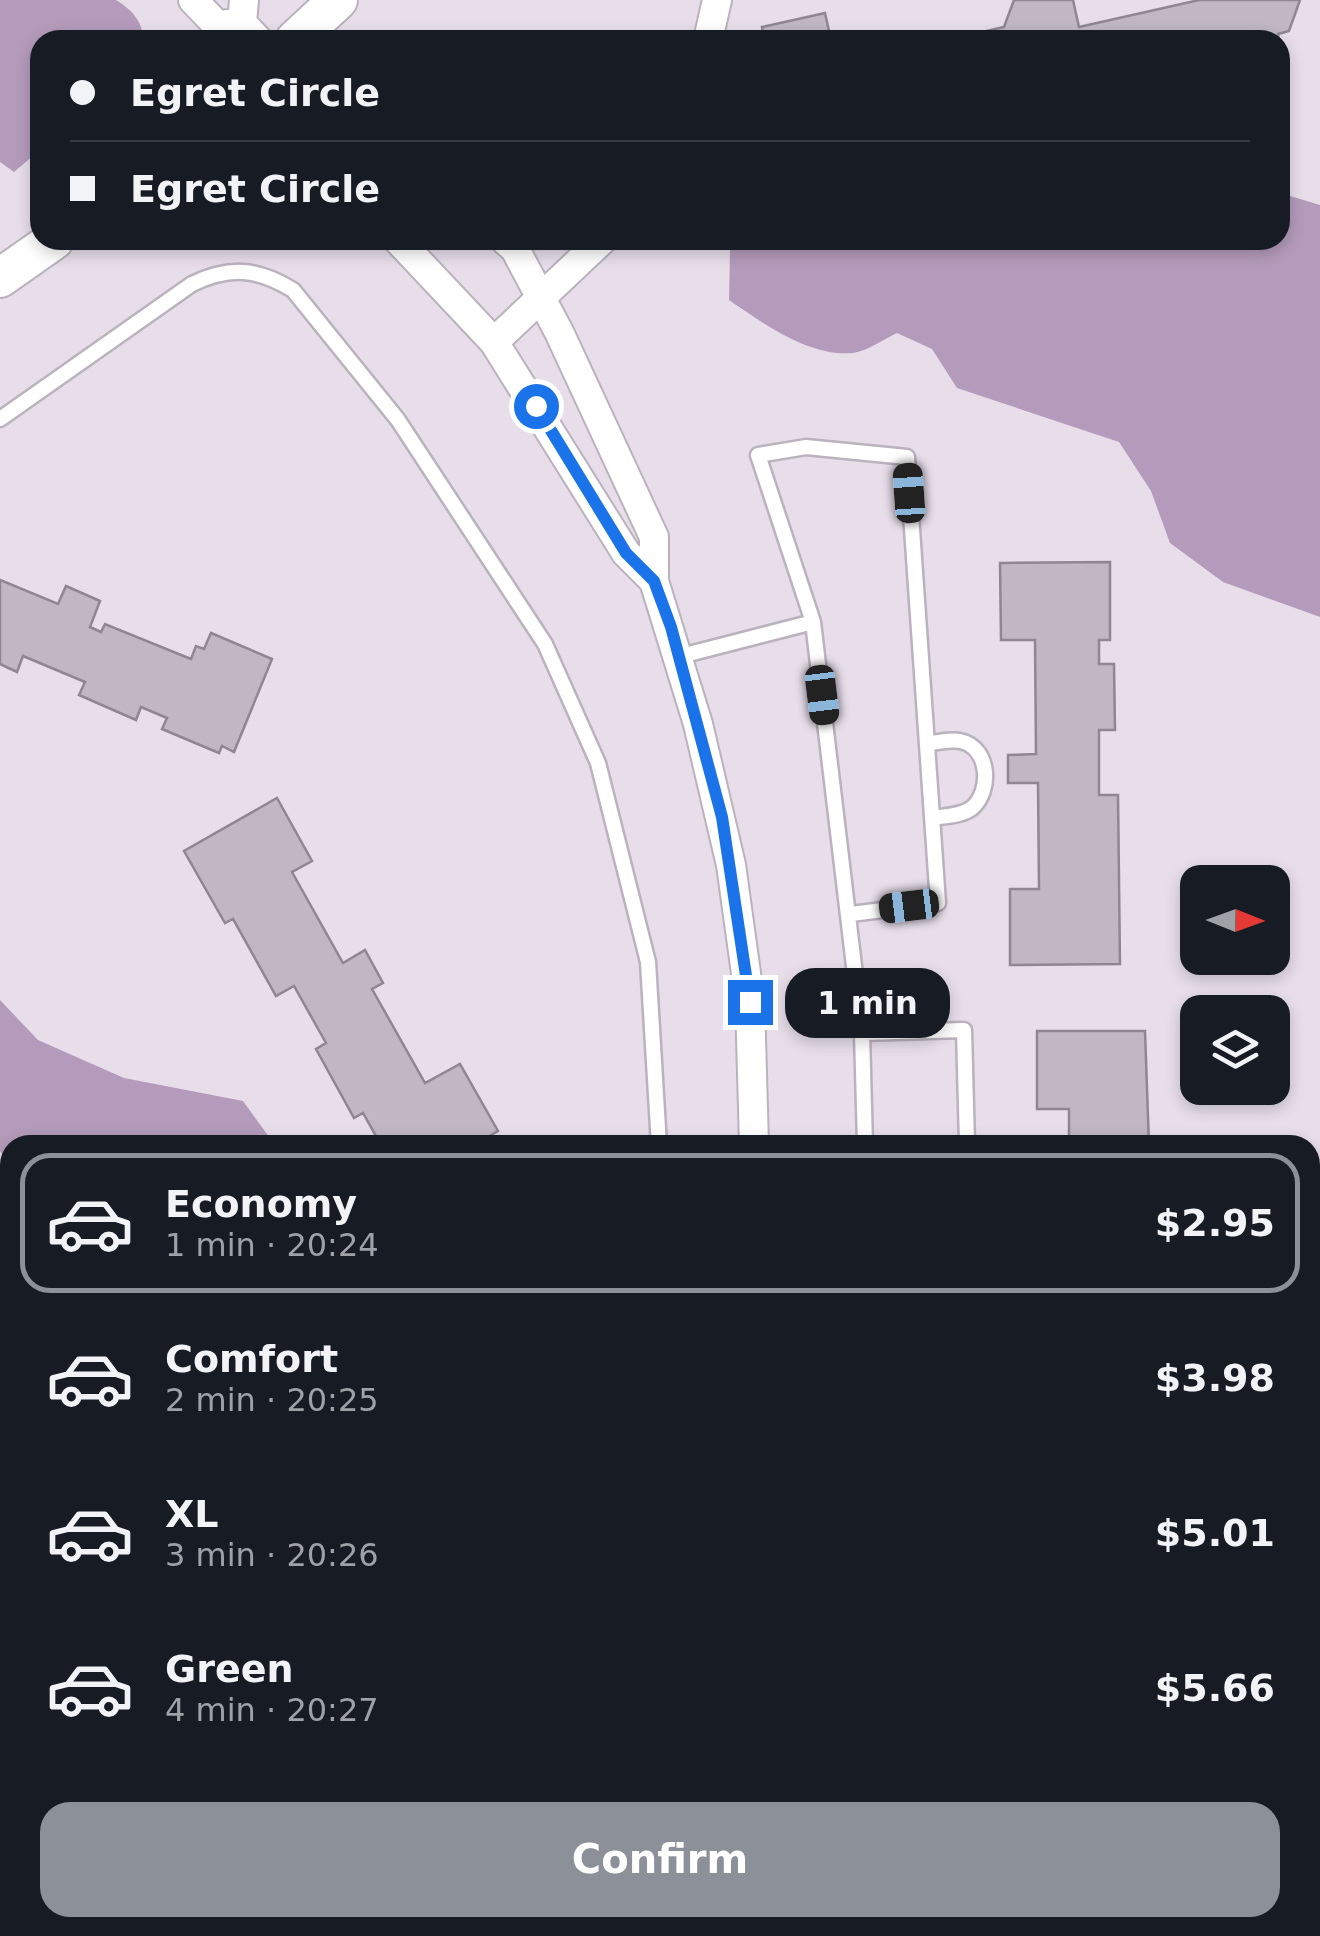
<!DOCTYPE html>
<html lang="en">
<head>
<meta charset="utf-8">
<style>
	body { margin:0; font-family:"DejaVu Sans",sans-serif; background:#242831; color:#f1f3f6; height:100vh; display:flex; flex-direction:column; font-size:38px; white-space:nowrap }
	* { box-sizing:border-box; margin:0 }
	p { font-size:32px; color:#9ea1a6 }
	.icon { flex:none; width:55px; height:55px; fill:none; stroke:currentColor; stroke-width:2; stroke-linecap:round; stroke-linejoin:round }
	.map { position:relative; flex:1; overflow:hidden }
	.sheet { position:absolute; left:0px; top:1135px; width:1320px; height:802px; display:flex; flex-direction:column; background:#171b24; border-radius:30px 30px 0 0; box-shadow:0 5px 15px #0003 }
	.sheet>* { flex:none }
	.guide { position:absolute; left:30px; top:30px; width:1260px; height:220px; border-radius:30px; box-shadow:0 5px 15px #0003; display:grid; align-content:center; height:220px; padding:0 40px; background:#171b24 }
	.needle { width:65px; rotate:91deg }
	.controls { position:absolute; left:1180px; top:865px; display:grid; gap:20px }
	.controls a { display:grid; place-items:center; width:110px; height:110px; border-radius:20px; background:#171b24; box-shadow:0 5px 15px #0003; font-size:50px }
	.end { position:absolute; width:45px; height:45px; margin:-22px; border:12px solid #1a73e8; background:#fff; box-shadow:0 0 0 5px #fff }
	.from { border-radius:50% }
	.bubble { position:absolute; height:70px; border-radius:30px; background:#171b24; box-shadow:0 5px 15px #0003; font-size:32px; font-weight:700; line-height:70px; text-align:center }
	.car { position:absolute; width:30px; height:60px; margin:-30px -15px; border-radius:12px; box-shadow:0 0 8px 2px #0007; background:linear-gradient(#222 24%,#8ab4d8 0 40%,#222 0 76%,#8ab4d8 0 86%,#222 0) }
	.guide b { display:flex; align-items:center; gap:35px; height:95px; font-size:38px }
	.guide b+b { border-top:2px solid #363941 }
	.guide i { width:25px; height:25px; background:#f1f3f6 }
	ul { padding:18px 0 0; list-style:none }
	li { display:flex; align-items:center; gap:30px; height:140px; margin:0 20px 15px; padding:0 20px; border:5px solid transparent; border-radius:30px }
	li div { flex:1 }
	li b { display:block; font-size:38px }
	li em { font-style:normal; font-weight:700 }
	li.current { border-color:#8c9099 }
	li>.icon { width:90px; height:90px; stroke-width:1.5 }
	.action { display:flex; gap:20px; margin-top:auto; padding:20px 40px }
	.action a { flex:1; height:115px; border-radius:30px; background:#8c9099; color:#fff; font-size:40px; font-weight:700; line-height:115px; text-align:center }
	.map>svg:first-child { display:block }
	.water { fill:#b49bbb }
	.building { fill:#c0b7c2; stroke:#8e8691; stroke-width:2.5 }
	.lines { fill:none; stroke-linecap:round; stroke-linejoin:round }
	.lane-casing { stroke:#bab2bd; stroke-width:19 }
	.street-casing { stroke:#bab2bd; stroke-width:32 }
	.secondary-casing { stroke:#bab2bd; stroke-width:42 }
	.lane { stroke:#fff; stroke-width:14 }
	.street { stroke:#fff; stroke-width:28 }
	.secondary { stroke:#fff; stroke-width:38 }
	.route { stroke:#1a73e8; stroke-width:12 }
</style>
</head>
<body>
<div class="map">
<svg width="1320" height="1936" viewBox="0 0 1320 1936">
	<rect width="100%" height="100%" fill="#e7deea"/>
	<path class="water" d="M0,0H116C131,9 143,21 143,40H40V150L14,172L0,162Z
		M1280,193L1320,205V617L1223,582L1170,543L1151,491L1119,442L957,388L932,349L897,333C884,339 867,351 853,353C809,357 764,324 729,300L730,251L736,240H1280Z
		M0,1000L38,1040L124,1078L243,1101L275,1145H10V1165L0,1151Z"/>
	<path class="building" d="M1014,0H1073L1079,27L1199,0H1300L1289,31L1278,34L1279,40H947L1004,27Z
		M825,13L831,40H764L762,27Z
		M1110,562V640H1099V664H1114L1115,730H1099V795H1118L1120,964L1010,965V889H1039L1038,783H1008V755L1036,754L1035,640H1001L1000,563Z
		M0,580L58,604L66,586L100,601L90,627L101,632L105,624L191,659L196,646L204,649L211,633L272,659L234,752L222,746L219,753L162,729L167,718L141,707L136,720L79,695L85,682L23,656L17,672L0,664Z
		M277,798L312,861L292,872L343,963L365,950L383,983L372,989L425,1083L460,1064L498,1131L474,1145H381L363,1113L354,1118L316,1049L326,1043L294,986L276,996L233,919L225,923L184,851Z
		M1037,1031H1145L1149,1145H1069V1109H1037Z"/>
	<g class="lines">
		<defs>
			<path id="lane" d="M0,419L192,284C230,266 257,268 293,290L398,420L545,644L598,763L648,962L659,1145
				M677,657L813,622
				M927,743C936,743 950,739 960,741C990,747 992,791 972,808C961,816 945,816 932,818
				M851,914L938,903L907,457L806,447L758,455L813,622L862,1033
				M865,1145L862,1033L964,1030L967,1145
				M1310,1735L1320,1734
				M0,1765L10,1764
				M1310,1841L1320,1840
				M0,1876H10
				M20,1928V1936
				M1025,1928V1936
				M863,1936L864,1928
				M934,1936L935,1928"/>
			<path id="street" d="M193,0L217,25L242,23
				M244,0L242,23L258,40
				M708,40L717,0
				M398,240L494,342L626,553L654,581
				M505,240L515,249L559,332L654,537V581L698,724L731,865L750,1002L754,1145
				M494,342L602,240
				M761,1936L764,1928"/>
			<path id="secondary" d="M295,40L338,0
				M0,278L54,240"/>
		</defs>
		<use href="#lane" class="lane-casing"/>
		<use href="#street" class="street-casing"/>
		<use href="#secondary" class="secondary-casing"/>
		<use href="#lane" class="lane"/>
		<use href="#street" class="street"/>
		<use href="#secondary" class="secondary"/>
	</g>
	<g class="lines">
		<path class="route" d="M536,406L626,553L654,581L671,627L722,817L750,1002"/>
	</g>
</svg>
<div class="controls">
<a><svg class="needle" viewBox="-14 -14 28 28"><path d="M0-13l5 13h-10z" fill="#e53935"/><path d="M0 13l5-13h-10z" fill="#9ea1a6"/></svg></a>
<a><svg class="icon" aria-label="layers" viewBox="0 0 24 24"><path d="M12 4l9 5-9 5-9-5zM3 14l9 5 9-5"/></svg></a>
</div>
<i class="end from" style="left:536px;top:406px"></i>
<i class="end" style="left:750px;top:1002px"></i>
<div class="bubble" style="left:785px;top:968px;width:165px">1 min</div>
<i class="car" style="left:909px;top:493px;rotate:356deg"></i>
<i class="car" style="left:822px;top:695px;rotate:173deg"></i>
<i class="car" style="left:909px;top:906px;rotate:263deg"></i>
<div class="guide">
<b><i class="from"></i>Egret Circle</b>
<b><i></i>Egret Circle</b>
</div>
<section class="sheet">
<ul>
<li class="current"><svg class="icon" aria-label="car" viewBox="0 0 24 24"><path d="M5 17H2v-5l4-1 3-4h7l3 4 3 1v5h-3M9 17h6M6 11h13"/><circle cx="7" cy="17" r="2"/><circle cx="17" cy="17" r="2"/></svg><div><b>Economy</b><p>1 min · 20:24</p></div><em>$2.95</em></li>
<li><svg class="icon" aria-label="car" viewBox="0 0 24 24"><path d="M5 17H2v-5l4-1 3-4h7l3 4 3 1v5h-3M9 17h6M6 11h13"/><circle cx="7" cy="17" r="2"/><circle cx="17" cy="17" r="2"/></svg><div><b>Comfort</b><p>2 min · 20:25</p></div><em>$3.98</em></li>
<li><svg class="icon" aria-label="car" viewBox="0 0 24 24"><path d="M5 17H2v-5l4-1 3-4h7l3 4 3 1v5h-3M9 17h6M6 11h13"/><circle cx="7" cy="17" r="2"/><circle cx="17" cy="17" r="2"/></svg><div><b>XL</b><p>3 min · 20:26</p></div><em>$5.01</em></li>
<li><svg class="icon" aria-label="car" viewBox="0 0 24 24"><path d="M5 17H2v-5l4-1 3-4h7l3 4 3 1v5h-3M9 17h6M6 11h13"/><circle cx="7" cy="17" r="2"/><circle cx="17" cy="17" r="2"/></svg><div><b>Green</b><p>4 min · 20:27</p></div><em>$5.66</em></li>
</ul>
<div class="action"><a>Confirm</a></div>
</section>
</div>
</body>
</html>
